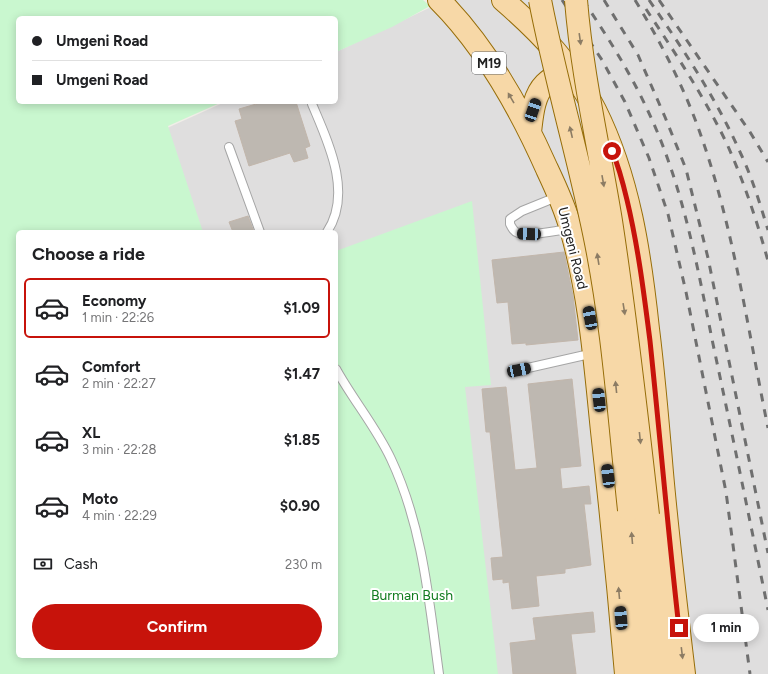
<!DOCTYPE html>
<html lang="en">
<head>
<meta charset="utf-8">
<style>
	body { margin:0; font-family:Figtree,sans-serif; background:#f2f2f2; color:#202124; height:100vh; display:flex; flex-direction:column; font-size:15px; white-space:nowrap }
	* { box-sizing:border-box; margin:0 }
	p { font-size:13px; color:#757577 }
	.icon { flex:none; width:22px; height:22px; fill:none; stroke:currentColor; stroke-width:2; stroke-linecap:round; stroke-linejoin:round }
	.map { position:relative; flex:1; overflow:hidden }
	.sheet { position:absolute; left:16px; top:230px; width:322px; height:428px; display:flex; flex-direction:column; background:#fff; border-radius:6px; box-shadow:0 2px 10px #0003 }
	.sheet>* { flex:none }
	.hud { position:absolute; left:16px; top:16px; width:322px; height:88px; border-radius:6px; box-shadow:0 2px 10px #0003; display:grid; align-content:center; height:88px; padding:0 16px; background:#fff }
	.end { position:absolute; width:18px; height:18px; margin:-9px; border:5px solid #c7130b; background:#fff; box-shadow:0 0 0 2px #fff }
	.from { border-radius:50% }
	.bubble { position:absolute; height:28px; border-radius:14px; background:#fff; box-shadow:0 2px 10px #0003; font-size:13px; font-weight:700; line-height:28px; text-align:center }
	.car { position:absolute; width:12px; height:24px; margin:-12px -6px; border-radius:5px; box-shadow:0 0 3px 1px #0007; background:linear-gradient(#222 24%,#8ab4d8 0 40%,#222 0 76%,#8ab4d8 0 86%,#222 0) }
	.hud b { display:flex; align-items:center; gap:14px; height:38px; font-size:15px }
	.hud b+b { border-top:1px solid #e0e0e0 }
	.hud i { width:10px; height:10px; background:#202124 }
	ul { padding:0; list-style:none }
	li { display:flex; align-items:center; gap:12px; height:60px; margin:0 8px 6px; padding:0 8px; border:2px solid transparent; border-radius:6px }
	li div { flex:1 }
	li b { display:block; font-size:15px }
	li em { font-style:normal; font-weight:700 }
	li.on { border-color:#c7130b }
	li>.icon { width:36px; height:36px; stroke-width:1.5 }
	h2 { padding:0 16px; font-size:18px; line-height:48px }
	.pay { display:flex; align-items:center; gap:10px; height:44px; padding:0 16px; font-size:15px }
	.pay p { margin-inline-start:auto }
	.button { display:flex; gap:8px; margin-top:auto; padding:8px 16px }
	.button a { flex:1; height:46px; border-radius:24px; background:#c7130b; color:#fff; font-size:16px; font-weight:700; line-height:46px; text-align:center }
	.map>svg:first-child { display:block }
	.residential { fill:#dfdede }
	.park { fill:#c9f7cf }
	.building { fill:#beb8b1; stroke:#c2b6ab }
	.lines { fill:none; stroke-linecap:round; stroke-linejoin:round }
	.lane-casing { stroke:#a5a5a5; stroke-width:10 }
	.primary-casing { stroke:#966d08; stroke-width:24 }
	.lane { stroke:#fff; stroke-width:8 }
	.primary { stroke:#f7d8a7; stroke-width:22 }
	.rail { stroke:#6f6f6f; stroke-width:3; stroke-dasharray:8 8; stroke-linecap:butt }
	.primary-bridge-casing { stroke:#966d08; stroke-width:24; stroke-linecap:butt }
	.primary-bridge { stroke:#f7d8a7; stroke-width:22 }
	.oneway { fill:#8c7c64 }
	.route { stroke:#c7130b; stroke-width:5 }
	.labels { text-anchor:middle; stroke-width:4; stroke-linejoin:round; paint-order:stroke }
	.shield { fill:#fff; stroke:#646464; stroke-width:1 }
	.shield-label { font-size:13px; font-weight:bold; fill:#212121 }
	.street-label { font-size:14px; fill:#212121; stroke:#fff }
	.park-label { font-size:14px; fill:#127c20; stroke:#fff }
</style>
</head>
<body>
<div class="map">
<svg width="768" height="674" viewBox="0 0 768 674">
	<rect width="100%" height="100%" fill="#f1eee8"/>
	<path class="residential" d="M446,0H768V674H436L336,381V232H197L165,129L225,102H336V52Z"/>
	<path class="park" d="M0,0H423L430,6L392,27L336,52V18H18V102H222L168,126L203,232H18V656H336V251L472,201L491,385L465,387L498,674H0Z"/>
	<path class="building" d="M263,102H296L310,146L305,148L308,158L294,162L290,153L249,166L235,121L242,119L239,109Z
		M248,216L254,232H233L229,222Z
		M564,252L573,296L578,340L526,345V343L512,344L508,302L497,303L492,260Z
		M572,379L581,466L560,468L562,489L589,486L591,504H584L591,565L565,569V573L536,576L539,606L512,609L509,582L503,583V579L493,580L491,558L503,557L490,432H486L482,389L506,387L515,470L537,468L528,384Z
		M593,612L595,632L571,634L576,674H513L510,643L536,640L533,618Z"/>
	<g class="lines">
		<defs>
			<path id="lane" d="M312,104C328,142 353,193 327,232
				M229,147L260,232
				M559,196L522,211L510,219V224C512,228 514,232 518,233C530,237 557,230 570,229
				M336,369C353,400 376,427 391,459C423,527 429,601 439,674
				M519,370L594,353"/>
			<path id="primary" d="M439,0C486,47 520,108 547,169C556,188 565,208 571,229C590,295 595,363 602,431C611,512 619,593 626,674
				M503,0C540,32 573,66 595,110C629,178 640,254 648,329C654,377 658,425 662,473C668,540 676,607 684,674
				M530,132C532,116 533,96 545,84C552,77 562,72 569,67
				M629,510L646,674
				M648,515L664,674"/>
		</defs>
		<use href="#lane" class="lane-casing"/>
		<use href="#primary" class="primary-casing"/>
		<use href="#lane" class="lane"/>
		<use href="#primary" class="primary"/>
		<path class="rail" d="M562,0L602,60L625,102L649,158L668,214L686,292L726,492L750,674
			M583,0C607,36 630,72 648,111C683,185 697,265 713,344C732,433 750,521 768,610
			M604,0L638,55L665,117L686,169L708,258L768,553
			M635,0C660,41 683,85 699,130C733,224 748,330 768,428
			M649,0C683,49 716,98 740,152C752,177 760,204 768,230
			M659,0L750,132L768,162
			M646,9C675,53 704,96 727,144C744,182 757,221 768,261"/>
		<defs>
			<path id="primary-bridge" d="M540,0C555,78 578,155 594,233C613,324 619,417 629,510
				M576,0C582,75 599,147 611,221C626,319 637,417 648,515"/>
		</defs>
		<use href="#primary-bridge" class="primary-bridge-casing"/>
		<use href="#primary-bridge" class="primary-bridge"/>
	</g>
	<defs><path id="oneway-solid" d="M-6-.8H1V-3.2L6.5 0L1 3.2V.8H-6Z"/></defs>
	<g class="oneway">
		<use href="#oneway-solid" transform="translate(580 39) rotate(82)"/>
		<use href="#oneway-solid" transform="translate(511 98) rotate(-120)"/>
		<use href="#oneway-solid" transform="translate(571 132) rotate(-103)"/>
		<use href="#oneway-solid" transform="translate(603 181) rotate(80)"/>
		<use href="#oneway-solid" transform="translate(598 259) rotate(-99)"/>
		<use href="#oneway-solid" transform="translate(624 309) rotate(81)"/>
		<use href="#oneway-solid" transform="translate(616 387) rotate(-96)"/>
		<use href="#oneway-solid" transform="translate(640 438) rotate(84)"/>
		<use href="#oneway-solid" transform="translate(632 538) rotate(-95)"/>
		<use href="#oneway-solid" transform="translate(619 593) rotate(-95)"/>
		<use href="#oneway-solid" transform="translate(682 653) rotate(83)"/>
	</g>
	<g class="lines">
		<path class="route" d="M612,151C619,167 623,183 627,200C638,246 644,294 650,341C660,436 668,532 679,628"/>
	</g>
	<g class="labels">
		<rect class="shield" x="472" y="52" width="34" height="22" rx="3"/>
		<g class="shield-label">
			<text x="489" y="68">M19</text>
		</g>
		<g class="street-label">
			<text transform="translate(573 248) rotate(76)" y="5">Umgeni Road</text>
		</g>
		<g class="park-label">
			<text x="412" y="600">Burman Bush</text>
		</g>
	</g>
</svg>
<i class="end from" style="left:612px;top:151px"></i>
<i class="end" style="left:679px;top:628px"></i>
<div class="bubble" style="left:693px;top:614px;width:66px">1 min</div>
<i class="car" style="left:533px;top:110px;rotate:19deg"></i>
<i class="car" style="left:529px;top:234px;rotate:272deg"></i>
<i class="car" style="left:590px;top:318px;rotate:349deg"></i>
<i class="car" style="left:519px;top:370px;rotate:78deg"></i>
<i class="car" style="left:599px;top:400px;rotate:354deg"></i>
<i class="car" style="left:608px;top:476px;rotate:353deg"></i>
<i class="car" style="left:621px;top:618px;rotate:355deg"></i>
<div class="hud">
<b><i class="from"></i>Umgeni Road</b>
<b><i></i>Umgeni Road</b>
</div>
<section class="sheet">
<h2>Choose a ride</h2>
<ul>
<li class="on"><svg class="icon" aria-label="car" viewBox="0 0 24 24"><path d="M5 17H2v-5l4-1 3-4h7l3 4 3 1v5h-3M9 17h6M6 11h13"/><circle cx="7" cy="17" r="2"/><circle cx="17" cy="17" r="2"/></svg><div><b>Economy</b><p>1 min · 22:26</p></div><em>$1.09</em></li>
<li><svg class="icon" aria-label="car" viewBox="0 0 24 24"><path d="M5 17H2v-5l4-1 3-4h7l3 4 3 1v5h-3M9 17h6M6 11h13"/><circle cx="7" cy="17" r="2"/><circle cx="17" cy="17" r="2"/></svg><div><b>Comfort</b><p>2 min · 22:27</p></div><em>$1.47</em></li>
<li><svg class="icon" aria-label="car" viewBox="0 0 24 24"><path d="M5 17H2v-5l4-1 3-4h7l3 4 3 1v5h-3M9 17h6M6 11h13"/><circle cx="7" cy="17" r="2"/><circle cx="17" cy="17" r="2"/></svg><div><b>XL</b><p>3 min · 22:28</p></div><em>$1.85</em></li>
<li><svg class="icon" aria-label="car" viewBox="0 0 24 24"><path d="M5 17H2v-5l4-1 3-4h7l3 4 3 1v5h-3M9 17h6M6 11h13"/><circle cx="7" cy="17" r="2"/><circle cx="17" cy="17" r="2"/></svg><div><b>Moto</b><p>4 min · 22:29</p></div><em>$0.90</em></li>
</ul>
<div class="pay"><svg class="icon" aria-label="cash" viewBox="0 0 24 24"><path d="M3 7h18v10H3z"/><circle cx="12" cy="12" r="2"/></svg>Cash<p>230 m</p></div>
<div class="button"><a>Confirm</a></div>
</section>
</div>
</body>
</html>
